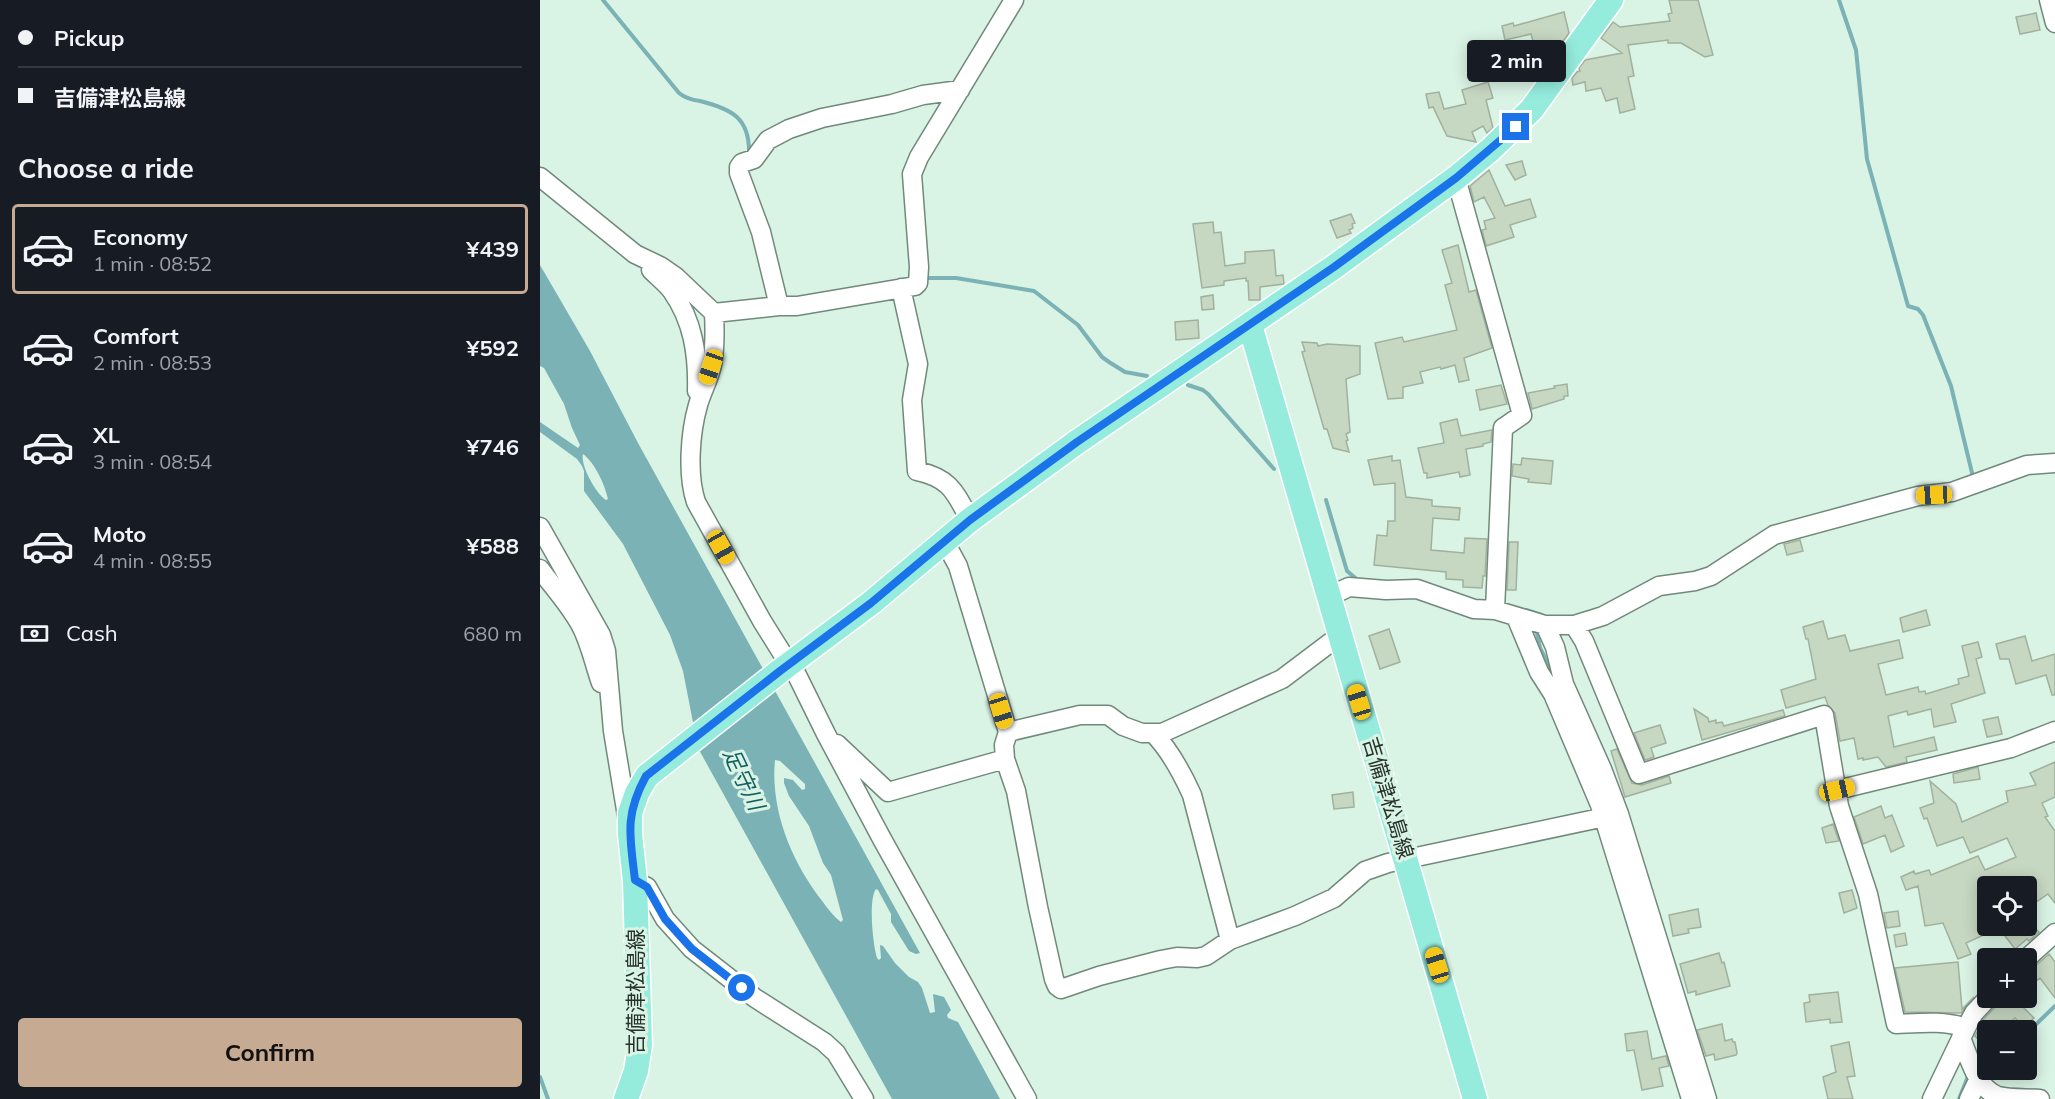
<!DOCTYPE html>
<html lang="en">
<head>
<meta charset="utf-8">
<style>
	body { margin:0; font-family:Mulish,"Noto Sans JP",sans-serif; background:#242831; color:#f1f3f6; height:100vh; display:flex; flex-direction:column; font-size:22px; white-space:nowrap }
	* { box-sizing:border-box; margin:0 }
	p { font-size:20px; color:#9ea1a6 }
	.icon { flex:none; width:33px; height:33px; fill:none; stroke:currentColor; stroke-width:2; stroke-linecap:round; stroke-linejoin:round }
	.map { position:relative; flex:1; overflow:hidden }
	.drawer { display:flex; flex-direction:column; background:#171b24; width:540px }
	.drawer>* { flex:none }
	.banner { display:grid; align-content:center; height:132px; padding:0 18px; background:#171b24 }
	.controls { position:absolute; left:1437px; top:876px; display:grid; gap:12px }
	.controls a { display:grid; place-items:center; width:60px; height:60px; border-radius:6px; background:#171b24; box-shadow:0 3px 15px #0003; font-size:30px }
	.end { position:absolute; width:27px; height:27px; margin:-14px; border:8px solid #1a73e8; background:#fff; box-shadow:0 0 0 3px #fff }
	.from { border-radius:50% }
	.bubble { position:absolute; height:42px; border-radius:6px; background:#171b24; box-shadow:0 3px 15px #0003; font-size:20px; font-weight:700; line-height:42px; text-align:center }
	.car { position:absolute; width:18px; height:36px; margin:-18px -9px; border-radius:8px; box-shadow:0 0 4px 2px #0007; background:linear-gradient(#f5c518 24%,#345 0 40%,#f5c518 0 76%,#345 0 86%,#f5c518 0) }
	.banner b { display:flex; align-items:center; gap:21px; height:57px; font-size:22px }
	.banner b+b { border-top:2px solid #363941 }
	.banner i { width:15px; height:15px; background:#f1f3f6 }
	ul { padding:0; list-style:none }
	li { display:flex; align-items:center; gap:18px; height:90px; margin:0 12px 9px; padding:0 6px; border:3px solid transparent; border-radius:6px }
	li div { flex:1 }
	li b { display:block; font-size:22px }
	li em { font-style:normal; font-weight:700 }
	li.active { border-color:#c6ab92 }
	li>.icon { width:54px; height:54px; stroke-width:1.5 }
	h2 { padding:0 18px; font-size:27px; line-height:72px }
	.pay { display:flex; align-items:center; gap:15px; height:66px; padding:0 18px; font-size:22px }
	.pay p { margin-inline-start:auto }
	.primary-button { display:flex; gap:12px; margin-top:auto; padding:12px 18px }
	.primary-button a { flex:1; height:69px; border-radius:6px; background:#c6ab92; color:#111; font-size:24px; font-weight:700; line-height:69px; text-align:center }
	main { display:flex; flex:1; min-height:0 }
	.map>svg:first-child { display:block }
	.water { fill:#7bb2b5; fill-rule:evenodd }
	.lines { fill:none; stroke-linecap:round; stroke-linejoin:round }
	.stream { stroke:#7bb2b5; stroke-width:4 }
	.building { fill:#c6d7c2; stroke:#a1b19d; stroke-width:1.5 }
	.minor-casing { stroke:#71897b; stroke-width:21 }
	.major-casing { stroke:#fff; stroke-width:27 }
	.minor { stroke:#fff; stroke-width:18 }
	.major { stroke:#95ecdd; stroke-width:24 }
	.route { stroke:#1a73e8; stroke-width:8 }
	.labels { text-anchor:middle; stroke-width:6; stroke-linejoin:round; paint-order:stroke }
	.street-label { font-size:21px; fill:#27312b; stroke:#d9f3e4 }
	.water-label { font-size:22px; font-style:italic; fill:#126063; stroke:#d9f3e4 }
</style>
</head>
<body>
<main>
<section class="drawer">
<div class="banner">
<b><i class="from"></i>Pickup</b>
<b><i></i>吉備津松島線</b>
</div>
<h2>Choose a ride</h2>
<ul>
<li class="active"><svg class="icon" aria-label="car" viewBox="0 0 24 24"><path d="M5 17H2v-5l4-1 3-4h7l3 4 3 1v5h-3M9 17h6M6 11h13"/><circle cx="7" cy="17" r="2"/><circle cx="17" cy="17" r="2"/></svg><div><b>Economy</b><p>1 min · 08:52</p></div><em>¥439</em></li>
<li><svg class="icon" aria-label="car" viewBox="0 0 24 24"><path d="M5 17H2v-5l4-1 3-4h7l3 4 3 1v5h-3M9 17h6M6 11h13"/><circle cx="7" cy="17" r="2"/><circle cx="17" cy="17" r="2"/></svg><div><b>Comfort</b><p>2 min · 08:53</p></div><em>¥592</em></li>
<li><svg class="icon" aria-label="car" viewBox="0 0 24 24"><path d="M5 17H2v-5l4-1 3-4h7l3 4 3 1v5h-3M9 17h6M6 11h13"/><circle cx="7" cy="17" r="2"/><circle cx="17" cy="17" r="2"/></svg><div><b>XL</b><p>3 min · 08:54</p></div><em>¥746</em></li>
<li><svg class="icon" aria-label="car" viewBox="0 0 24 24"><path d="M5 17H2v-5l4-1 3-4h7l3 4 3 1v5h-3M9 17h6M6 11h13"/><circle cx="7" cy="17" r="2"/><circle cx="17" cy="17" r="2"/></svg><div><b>Moto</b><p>4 min · 08:55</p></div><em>¥588</em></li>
</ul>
<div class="pay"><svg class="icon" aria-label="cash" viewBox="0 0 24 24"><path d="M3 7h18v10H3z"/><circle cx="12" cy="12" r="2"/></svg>Cash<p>680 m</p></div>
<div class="primary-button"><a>Confirm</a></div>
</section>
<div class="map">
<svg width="1515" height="1099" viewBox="0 0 1515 1099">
	<rect width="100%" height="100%" fill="#d9f3e4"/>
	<path class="water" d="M0,265L50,351L98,443L380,953L376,954L369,951L351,922V914L338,890L336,889C328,900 333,945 337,958L339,960L341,958L340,945L343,946L355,963L369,977L378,982L382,988L390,1013L395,1012L393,994L404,997L411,1010L407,1015L408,1018L418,1022L460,1099H352L158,748L143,671L130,635L83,544L44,491V471L42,466L37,459L0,432V422L38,448L40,445L32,428L24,404L4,368L0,366ZM43,454C55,463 65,485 68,499L66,500C56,494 40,465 43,454ZM235,760L240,761L265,784V789L262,790L253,780L244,778V783L249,796L269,826L283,863L291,875L303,920L301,922C294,917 288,909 283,902C252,863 230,810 235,760Z"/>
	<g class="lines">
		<path class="stream" d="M63,0L139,93C145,98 152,100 160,101C192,109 210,118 209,154
			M1299,0L1316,50L1327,159L1368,306L1378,309L1383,315L1411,386L1433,477
			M383,278H416L494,291L538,325L562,357L569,362L585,372L607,376
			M648,385L663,390L668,394L734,469
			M786,500L807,571L819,581
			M986,610L1002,615
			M996,628L1000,648L1013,674
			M1486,1034L1515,1006
			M0,1077L8,1099
			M1419,1099L1429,1074"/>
	</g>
	<path class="building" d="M1129,0H1158L1173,55L1165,57L1141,43H1128V40L1088,45L1094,76L1088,77L1095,109L1080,113L1077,98L1066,101L1061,88L1046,91L1045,82L1033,85L1032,78L1037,72L1040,71L1039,68L1045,60L1082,53L1061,38L1073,22L1080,27L1130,21L1128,14L1132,13Z
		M1024,12L1029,33L1022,43L998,50L996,44L994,45L991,34L965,40L962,26L973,23L974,26Z
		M1496,13L1500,30L1480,34L1476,17Z
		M948,82L953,98L946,100L953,128L947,133L943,126L932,132L936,142L907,136L893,107L889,108L886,94L899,92L904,109L926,104L922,90Z
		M982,161L986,175L975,180L966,165Z
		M949,170L965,206L990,199L996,217L970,225L974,237L946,246L942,230L946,229L944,221L955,218L944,197L934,202L930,186Z
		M811,214L815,223L812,224L813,228L809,230L811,233L797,238L790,221Z
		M673,222L674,233L681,232L685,266L705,263V252L734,250L736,276L743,275L744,284L720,287V300H709L708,281H706V278L684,281V285L662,288L653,224Z
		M918,245L929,292L936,290L952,348L924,358L929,380L919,382L915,365L901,369L900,367L880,372L883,383L863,387V398L848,399L835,343L862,337L864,342L917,330L905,285L912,283L902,250Z
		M673,295L674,309L662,310L661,297Z
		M658,320L659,338L636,340L635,322Z
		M762,342L777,343L778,346L787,344L820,346V374L806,379L810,432L806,434L808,440L806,441L809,452L793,448L787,429H784L762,352L765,351Z
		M1027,384L1028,396H1024V399L992,409L988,393L1015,388L1014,386Z
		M961,385L967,404L940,410L936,390Z
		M917,419L921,436L952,430L951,442L943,444V446L926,449L930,475L920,477L919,472L887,478V473H884L878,448L904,443L900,423Z
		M852,456V461L860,460L866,497L892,500V506L920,508L919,520L893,518L891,550L924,553L925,538L947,539L945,576H943L942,588L923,587V580L906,579V572L834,565L837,535L847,536L848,521H855V483L834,485L828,460Z
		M982,458L1013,461L1011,484L988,482L989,479L972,476L973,464L981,465Z
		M1260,540L1263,551L1247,555L1244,544Z
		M969,542H978L976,590H967Z
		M1386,610L1390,625L1363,632L1360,618Z
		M1283,621L1288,639L1305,635L1310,651L1359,640L1363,658L1338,664L1346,695L1378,687L1379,692L1385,691L1386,694L1419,684L1418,679L1429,676L1422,646L1438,642L1442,657L1436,659L1445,693L1411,704L1416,722L1394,727L1391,709L1368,715L1367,711L1348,716L1354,747L1394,737L1397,750L1366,757L1367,762L1346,767L1338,757L1323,760V758L1318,759L1314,738L1300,741L1295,713L1288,705L1285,697L1246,708L1241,690L1276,679L1268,639H1266L1263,627Z
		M849,629L860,662L840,669L829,636Z
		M1485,636L1492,661L1515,654V695H1512L1506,675L1476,684L1469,659H1460L1456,644Z
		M1154,709L1168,718L1169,722L1176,720V723L1182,722L1184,726L1243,710L1245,716L1162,740Z
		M1458,717L1462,734L1447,737L1443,720Z
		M1120,725L1126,743L1111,748L1114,757L1105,760L1094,733Z
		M1077,749L1092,783L1102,785L1129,776L1131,783L1085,797L1071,751Z
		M1515,762V797L1502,803L1508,816L1505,817L1515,831V903L1508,894L1486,909V886H1448V933L1426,943L1431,954L1418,959L1403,923L1385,926L1378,886L1366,890L1361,877L1374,871L1375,874L1389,870L1391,875L1438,856L1445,870L1476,857L1467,838L1430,853L1423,837L1397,846L1387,818L1384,819L1380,808L1394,803L1390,781L1416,804L1422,822L1468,802L1466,791L1496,785L1490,773Z
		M1438,767L1440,779L1414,783L1413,774Z
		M813,792L814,807L794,809L792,795Z
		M1341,806L1345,818L1352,815L1364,846L1351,852L1345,835L1323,844L1314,817Z
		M1293,824L1299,841L1286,843L1282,828Z
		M1312,890L1317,908L1304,913L1299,893Z
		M1158,909L1161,927L1148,929L1149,933L1133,936L1129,915Z
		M1358,911L1360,926L1347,928L1344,913Z
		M1469,926H1493L1499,932L1489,941L1487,939L1475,949L1462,932Z
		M1365,933L1367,945L1356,947L1354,935Z
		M1179,953L1182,963L1184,962L1190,986L1156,995V991L1148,993L1140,964Z
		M1509,954L1515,962V998L1500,978L1486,989V971L1494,967Z
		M1418,962L1422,1009L1434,997L1421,1013L1365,1012L1355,968Z
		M1298,992L1302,1022L1290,1023V1019L1266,1022L1264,1003L1270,1002L1269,995Z
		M1459,998H1463L1472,1006L1477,1001L1494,1018L1484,1027L1475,1018L1462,1030H1448V1034L1440,1041L1435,1036L1443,1020L1457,1005Z
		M1182,1024L1185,1041L1192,1039L1193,1042H1195L1197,1053L1196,1055L1175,1060L1174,1054L1166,1056L1157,1030Z
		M1107,1031L1112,1059L1126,1056L1129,1066L1119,1068L1123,1086L1102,1090L1094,1050L1087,1051L1085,1034Z
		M1309,1042L1315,1076L1307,1077L1313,1099H1288L1283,1077L1296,1072L1291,1046Z"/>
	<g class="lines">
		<defs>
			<path id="minor" d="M1509,0L1515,23
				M0,177L95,254L120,266L136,277L174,313C175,331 175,348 172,365C169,379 162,391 158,405C150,433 147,475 156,502L222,621L242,653L251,663L286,734L342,839L487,1099
				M916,178L982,415L963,428L955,610
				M111,270C118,277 126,283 132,291C153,321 158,354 157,391
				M361,288L378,364L372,400L377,471C410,478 415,492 430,520
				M239,306L221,232L199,173V167L202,163L214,159L228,140L249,129L282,118L352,104L383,95L420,90
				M174,313L239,306H257L375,286L378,283L379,267L372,174L379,157L474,0
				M0,527L61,635L66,651L73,731L88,822
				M0,569C13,587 29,604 40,624C50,642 54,663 61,683
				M788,597L809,587L846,590L877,589L934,609L955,610L1005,625H1034L1063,616L1119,586L1155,581L1171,576L1234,535L1378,496L1412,492L1487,465L1515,463
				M976,617L999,672L1013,694L1060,805L1151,1099
				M1005,625L1015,647L1024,684L1062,769L1079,814L1167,1099
				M1034,625L1044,641L1099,774L1284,715L1299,806L1328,894L1356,1024C1379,1023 1404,1020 1426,1028
				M468,732L540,715H568L583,726L602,733H622L742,679L799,636
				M613,733C630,750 642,773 652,795L690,940
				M297,744L348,792L465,759L464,745L468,732L418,566L405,542
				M465,759L476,791L498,907L514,979L517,986L521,989L559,976L621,960L637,957L657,958L666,956L690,940L755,916L794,898L825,871L848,863L1079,814
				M1297,790L1471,748L1515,731
				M95,881L107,887L125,919L152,949L215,998L284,1042L296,1053L324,1099
				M1486,959L1515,933
				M1421,1038C1429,1057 1436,1088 1458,1096C1470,1099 1487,1098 1500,1099
				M1392,1099L1428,1024L1434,1013L1448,998
				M1429,1099L1439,1078"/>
			<path id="major" d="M710,325L935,1099
				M86,1099L96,1071L100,1045L95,881L90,834V813L97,793L107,776L240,671L331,603L430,520L537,442L794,267L916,178L950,150L992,109L1071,0"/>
		</defs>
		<use href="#minor" class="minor-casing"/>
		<use href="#major" class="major-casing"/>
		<use href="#minor" class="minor"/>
		<use href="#major" class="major"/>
	</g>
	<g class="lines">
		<path class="route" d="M202,988L152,949L125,919L107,887L95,880C90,837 84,816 106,776L240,671L331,603L430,520L537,442L794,267L916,178L976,127"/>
	</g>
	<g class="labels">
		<g class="street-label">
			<text transform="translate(848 798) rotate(73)" y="7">吉備津松島線</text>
			<text transform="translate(96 992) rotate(-90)" y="7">吉備津松島線</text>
		</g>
		<g class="water-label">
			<text transform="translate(204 779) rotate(65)" y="8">足守川</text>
		</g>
	</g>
</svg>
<div class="controls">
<a><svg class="icon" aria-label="locate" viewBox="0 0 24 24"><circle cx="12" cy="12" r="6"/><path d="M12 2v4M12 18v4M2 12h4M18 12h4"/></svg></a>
<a>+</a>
<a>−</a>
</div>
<i class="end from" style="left:202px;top:988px"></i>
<i class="end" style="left:976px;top:127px"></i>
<div class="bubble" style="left:927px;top:40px;width:99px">2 min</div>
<i class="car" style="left:171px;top:367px;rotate:199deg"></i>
<i class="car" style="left:1394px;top:495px;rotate:268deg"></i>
<i class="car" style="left:181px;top:547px;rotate:151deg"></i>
<i class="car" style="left:819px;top:702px;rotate:343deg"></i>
<i class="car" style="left:461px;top:711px;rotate:163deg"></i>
<i class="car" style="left:1297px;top:790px;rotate:77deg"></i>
<i class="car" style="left:897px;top:965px;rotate:343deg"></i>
</div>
</main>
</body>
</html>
